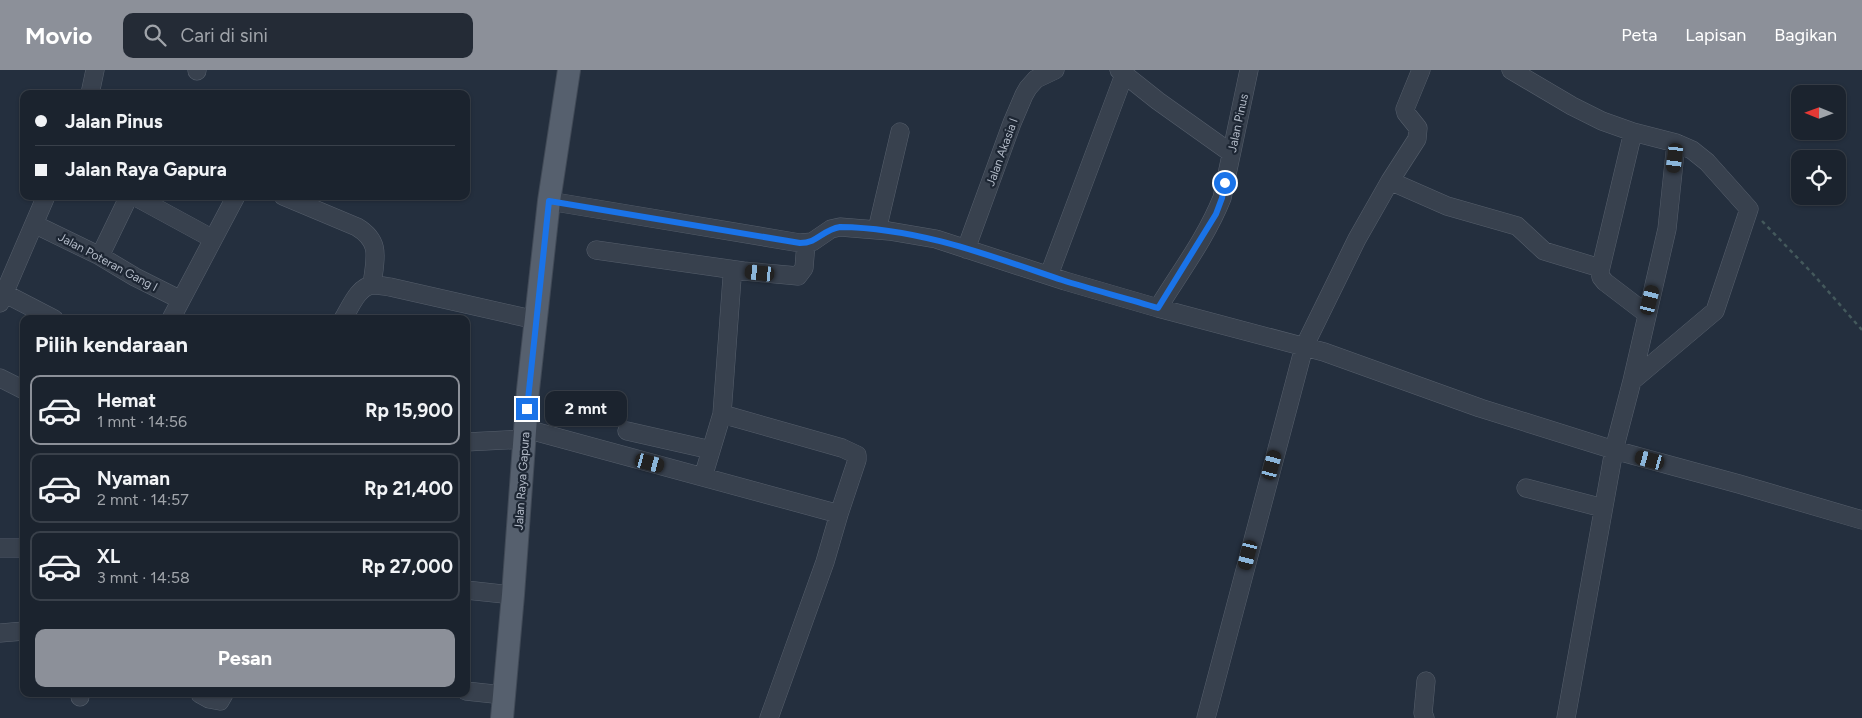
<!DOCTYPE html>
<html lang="id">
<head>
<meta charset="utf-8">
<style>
	body { margin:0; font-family:Figtree,sans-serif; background:#242b36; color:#f1f3f6; height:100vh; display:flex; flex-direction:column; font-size:19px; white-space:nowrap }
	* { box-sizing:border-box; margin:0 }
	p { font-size:16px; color:#a0a4aa }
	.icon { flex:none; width:28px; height:28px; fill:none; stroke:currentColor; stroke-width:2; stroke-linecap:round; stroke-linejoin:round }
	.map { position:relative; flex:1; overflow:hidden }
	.sheet { position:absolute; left:20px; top:245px; width:450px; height:382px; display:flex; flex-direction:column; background:#1b232e; border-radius:10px; box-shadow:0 1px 4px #0004,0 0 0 1px #39404a }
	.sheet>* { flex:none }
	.hud { position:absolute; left:20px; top:20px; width:450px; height:110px; border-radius:10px; box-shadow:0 1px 4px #0004,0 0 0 1px #39404a; display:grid; align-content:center; height:110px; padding:0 15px; background:#1b232e }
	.needle { width:32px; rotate:271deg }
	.buttons { position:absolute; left:1791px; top:15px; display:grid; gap:10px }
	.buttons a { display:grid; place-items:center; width:55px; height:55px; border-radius:10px; background:#1b232e; box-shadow:0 1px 4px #0004,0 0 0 1px #39404a; font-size:25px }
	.end { position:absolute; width:22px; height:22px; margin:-11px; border:6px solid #1a73e8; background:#fff; box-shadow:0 0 0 2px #fff }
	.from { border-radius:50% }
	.bubble { position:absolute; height:35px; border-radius:10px; background:#1b232e; box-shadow:0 1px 4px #0004,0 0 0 1px #39404a; font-size:16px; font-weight:700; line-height:35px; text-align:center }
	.car { position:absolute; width:15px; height:30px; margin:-15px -8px; border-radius:6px; box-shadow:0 0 4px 1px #0007; background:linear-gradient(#222 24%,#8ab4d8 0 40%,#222 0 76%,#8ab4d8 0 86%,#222 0) }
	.hud b { display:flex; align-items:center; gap:18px; height:48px; font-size:19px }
	.hud b+b { border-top:1px solid #39404a }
	.hud i { width:12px; height:12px; background:#f1f3f6 }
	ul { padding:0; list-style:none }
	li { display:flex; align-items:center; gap:15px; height:70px; margin:0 10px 8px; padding:0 5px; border:2px solid #39404a; border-radius:10px }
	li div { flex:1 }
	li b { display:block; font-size:19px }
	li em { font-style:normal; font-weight:700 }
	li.active { border-color:#8c9099 }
	li>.icon { width:45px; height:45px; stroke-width:1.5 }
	h2 { padding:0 15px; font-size:22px; line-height:60px }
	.primary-button { display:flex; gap:10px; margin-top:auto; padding:10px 15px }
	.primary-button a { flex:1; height:58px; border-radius:10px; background:#8c9099; color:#fff; font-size:20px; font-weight:700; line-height:58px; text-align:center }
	header { display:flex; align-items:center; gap:30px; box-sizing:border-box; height:70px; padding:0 25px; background:#8c9099; color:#fff }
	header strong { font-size:24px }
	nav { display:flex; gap:28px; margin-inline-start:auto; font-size:18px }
	.search { width:350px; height:45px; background:#242b36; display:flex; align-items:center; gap:12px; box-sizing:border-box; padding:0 18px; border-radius:10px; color:#a0a4aa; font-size:19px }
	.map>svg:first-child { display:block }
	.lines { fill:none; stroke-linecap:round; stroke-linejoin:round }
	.minor-casing { stroke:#565f6c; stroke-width:19 }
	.major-casing { stroke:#414a57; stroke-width:24 }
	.path { stroke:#44595c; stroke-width:2.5; stroke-dasharray:4 4; stroke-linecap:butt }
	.minor { stroke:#38414e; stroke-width:18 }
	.major { stroke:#56606e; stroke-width:22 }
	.route { stroke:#1a73e8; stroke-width:6 }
	.labels { text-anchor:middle; stroke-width:4.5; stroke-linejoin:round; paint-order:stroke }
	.street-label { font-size:12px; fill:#b4bcc9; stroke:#1d2633 }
</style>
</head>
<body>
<header>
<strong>Movio</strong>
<div class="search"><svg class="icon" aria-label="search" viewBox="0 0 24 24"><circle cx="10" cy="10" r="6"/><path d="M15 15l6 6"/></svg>Cari di sini</div>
<nav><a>Peta</a><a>Lapisan</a><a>Bagikan</a></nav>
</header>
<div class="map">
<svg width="1862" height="648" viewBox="0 0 1862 648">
	<rect width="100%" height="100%" fill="#242f3e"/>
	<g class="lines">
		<defs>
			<path id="minor" d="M1119,0L1158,31L1231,83
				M1511,0L1572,36L1602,51L1633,62L1676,73L1692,80L1707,92L1749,139L1715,241L1632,311
				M197,1V0
				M90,24L95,0
				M1633,62L1600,201L1601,207L1605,212L1647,244
				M1390,111L1447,136L1517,156L1544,181L1600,198
				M134,126L213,169
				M283,126L357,157C382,172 375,189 372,215
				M549,131L800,173L812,172L831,159L840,157L889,161L936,169L1065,211L1158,238L1324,282L1480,338L1614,380L1739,414L1862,450
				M34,154L100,186L135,207L181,230
				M877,160L900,62
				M806,173L804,198L798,206L743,201L735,203L732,208L722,344L842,378L857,385V390L839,444
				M966,179L1012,53L1024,25L1028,18L1036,9L1055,0
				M596,180L743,201
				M100,186L129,126
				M1049,205L1124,5
				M0,221L54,249
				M0,233L46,126
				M1158,238C1180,202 1206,168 1222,128L1249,0
				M171,249L236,126
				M343,249C350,238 358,216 373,215C378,215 384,216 390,217L536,250
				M0,308L24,320
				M526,359L839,444L825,492L769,648
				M627,361L711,380
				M466,372L525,369
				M703,407L722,344
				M1526,418L1603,438
				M0,478H24
				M466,520L513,525
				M0,563L24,561
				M466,621L503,625
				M200,624L209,629L220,631L224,624
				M80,627V624
				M1206,648L1304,277L1357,169L1390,111L1417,69L1418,58L1406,43L1405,39L1421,0
				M1425,648L1423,643L1426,611
				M1566,648L1614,380L1632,311L1667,159L1676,73"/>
			<path id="major" d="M502,648L513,525L528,320L549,131L569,0"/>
		</defs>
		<use href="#minor" class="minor-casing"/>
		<use href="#major" class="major-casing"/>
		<path class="path" d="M1762,151L1813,204L1862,260"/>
		<use href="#minor" class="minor"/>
		<use href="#major" class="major"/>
	</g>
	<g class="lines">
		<path class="route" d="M527,339L549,131L800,173C818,173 822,160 840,157C918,158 988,185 1062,210C1093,220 1126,228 1158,238L1216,144L1222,128L1225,113"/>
	</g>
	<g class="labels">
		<g class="street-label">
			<text transform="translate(1238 53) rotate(-78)" y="4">Jalan Pinus</text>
			<text transform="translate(1002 82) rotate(-70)" y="4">Jalan Akasia I</text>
			<text transform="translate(108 192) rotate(28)" y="4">Jalan Poteran Gang I</text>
			<text transform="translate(522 411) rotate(-86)" y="4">Jalan Raya Gapura</text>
		</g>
	</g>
</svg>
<div class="buttons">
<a><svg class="needle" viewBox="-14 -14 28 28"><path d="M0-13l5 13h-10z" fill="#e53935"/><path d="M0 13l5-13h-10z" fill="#a0a4aa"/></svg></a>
<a><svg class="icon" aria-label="locate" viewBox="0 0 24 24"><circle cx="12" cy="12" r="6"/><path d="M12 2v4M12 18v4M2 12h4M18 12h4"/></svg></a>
</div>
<i class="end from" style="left:1225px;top:113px"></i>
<i class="end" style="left:527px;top:339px"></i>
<div class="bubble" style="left:545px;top:321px;width:82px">2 mnt</div>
<i class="car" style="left:1675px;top:88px;rotate:187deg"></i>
<i class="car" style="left:760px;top:203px;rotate:276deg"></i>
<i class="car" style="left:1650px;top:230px;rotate:14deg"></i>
<i class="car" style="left:1650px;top:390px;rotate:285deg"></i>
<i class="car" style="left:650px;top:393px;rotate:105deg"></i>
<i class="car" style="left:1272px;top:395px;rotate:15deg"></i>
<i class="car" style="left:1248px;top:485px;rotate:194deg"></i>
<div class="hud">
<b><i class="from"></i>Jalan Pinus</b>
<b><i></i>Jalan Raya Gapura</b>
</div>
<section class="sheet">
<h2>Pilih kendaraan</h2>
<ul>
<li class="active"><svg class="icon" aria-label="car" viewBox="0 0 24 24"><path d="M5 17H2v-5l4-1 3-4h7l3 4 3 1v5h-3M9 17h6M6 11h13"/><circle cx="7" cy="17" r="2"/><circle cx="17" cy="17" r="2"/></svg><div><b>Hemat</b><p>1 mnt · 14:56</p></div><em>Rp 15,900</em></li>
<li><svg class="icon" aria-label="car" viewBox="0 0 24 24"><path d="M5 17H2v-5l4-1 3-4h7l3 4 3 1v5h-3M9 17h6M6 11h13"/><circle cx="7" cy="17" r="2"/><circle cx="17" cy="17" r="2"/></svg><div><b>Nyaman</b><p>2 mnt · 14:57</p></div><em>Rp 21,400</em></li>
<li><svg class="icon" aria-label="car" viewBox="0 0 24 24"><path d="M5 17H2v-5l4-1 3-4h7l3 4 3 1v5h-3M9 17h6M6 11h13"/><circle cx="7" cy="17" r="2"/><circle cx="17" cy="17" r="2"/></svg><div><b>XL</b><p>3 mnt · 14:58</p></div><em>Rp 27,000</em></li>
</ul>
<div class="primary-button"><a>Pesan</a></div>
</section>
</div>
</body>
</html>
